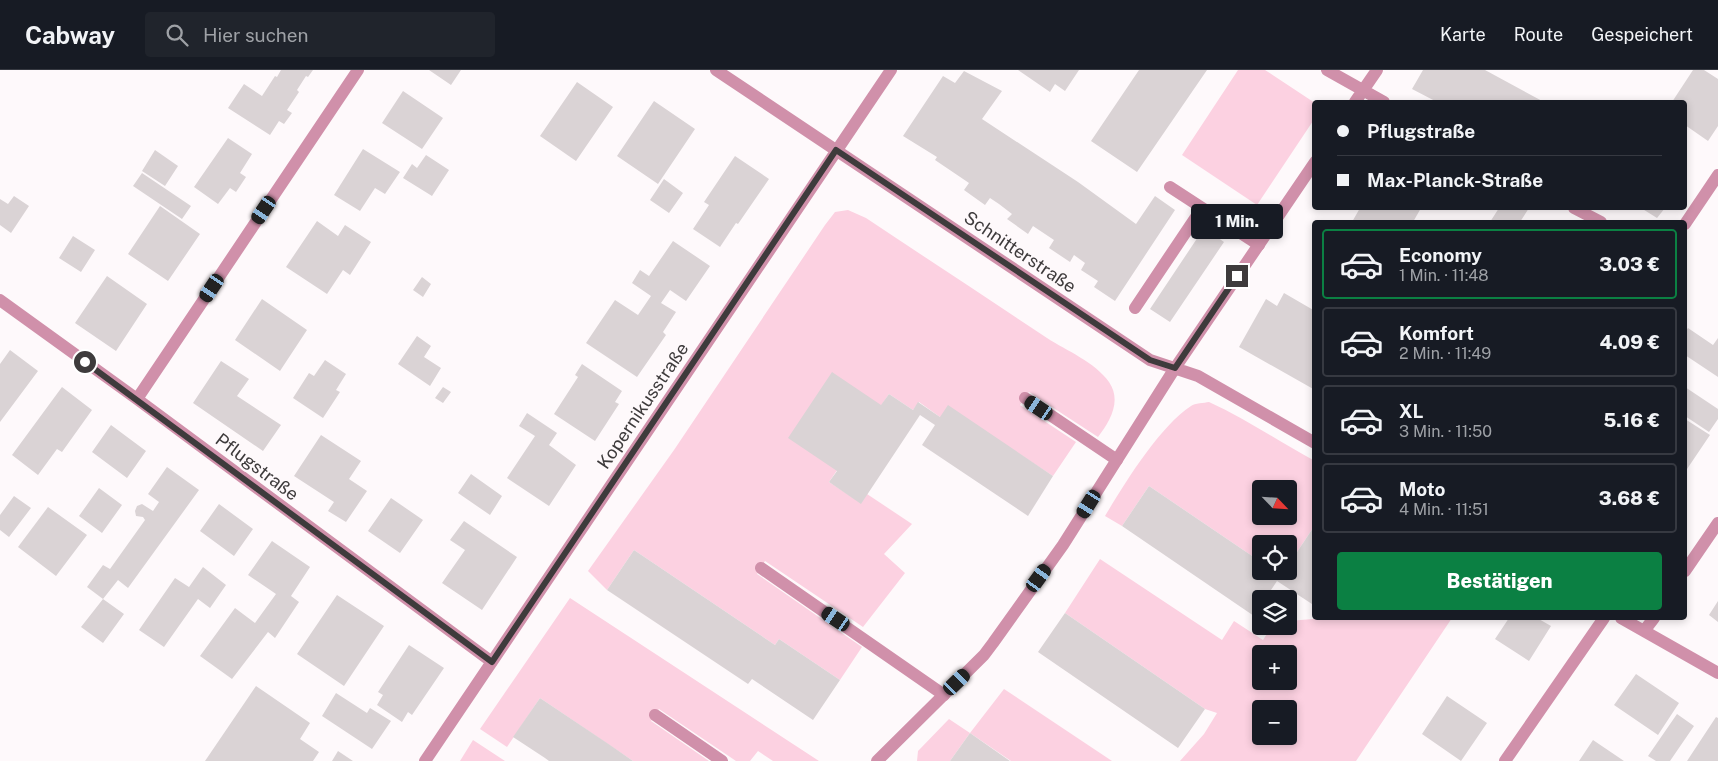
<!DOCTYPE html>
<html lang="de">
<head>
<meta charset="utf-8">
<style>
	body { margin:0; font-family:"Public Sans",sans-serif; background:#20242c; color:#f1f3f6; height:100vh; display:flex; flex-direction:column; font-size:19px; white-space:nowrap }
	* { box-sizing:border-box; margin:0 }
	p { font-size:16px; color:#9ea1a6 }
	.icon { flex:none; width:28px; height:28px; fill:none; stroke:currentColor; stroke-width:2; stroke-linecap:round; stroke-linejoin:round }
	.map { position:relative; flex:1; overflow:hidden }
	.drawer { position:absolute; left:1312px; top:150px; width:375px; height:400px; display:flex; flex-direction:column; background:#171b24; border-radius:5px; box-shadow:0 2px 8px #0003 }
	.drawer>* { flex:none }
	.top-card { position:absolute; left:1312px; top:30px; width:375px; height:110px; border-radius:5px; box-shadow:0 2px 8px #0003; display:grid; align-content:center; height:110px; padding:0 25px; background:#171b24 }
	.needle { width:32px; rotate:115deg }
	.tools { position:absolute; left:1252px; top:410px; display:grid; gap:10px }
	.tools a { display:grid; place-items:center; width:45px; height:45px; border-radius:5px; background:#171b24; box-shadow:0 2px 8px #0003; font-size:25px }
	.end { position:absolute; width:22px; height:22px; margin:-11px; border:6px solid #3e3b3c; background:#fff; box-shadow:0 0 0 2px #fff }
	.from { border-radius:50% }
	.bubble { position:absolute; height:35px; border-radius:5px; background:#171b24; box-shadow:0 2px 8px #0003; font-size:16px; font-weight:800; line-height:35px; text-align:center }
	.car { position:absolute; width:15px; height:30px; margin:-15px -8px; border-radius:6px; box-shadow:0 0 4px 1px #0007; background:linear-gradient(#222 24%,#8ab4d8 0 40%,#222 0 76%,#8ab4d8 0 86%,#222 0) }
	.top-card b { display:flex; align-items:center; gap:18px; height:48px; font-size:19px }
	.top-card b+b { border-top:1px solid #363941 }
	.top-card i { width:12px; height:12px; background:#f1f3f6 }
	ul { padding:9px 0 0; list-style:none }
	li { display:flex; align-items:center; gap:15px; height:70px; margin:0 10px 8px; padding:0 15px; border:2px solid #363941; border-radius:5px }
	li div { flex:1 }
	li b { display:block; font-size:19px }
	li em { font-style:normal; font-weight:800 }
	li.current { border-color:#0b8043 }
	li>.icon { width:45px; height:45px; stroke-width:1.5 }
	.action { display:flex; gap:10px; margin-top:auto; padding:10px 25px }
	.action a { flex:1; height:58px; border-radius:5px; background:#0b8043; color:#fff; font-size:20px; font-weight:800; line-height:58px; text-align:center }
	header { display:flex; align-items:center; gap:30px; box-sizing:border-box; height:70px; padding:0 25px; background:#171b24; border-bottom:1px solid #363941 }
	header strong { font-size:24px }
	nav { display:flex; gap:28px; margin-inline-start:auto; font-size:18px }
	.search { width:350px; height:45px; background:#20242c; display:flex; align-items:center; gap:12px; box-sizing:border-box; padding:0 18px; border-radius:5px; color:#9ea1a6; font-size:19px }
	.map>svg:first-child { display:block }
	.green { fill:#fcd1e1; fill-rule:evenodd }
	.building { fill:#dad3d5 }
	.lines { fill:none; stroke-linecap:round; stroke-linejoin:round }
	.lane { stroke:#d090aa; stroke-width:12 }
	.street { stroke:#d090aa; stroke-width:12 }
	.route { stroke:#3e3b3c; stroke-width:6 }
	.labels { text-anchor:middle; stroke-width:4.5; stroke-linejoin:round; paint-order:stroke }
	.street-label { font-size:18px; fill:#3e3b3c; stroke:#fef9fb }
</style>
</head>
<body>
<header>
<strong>Cabway</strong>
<div class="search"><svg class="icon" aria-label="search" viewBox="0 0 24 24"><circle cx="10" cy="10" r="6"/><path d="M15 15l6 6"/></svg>Hier suchen</div>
<nav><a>Karte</a><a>Route</a><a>Gespeichert</a></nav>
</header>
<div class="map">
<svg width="1718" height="691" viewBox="0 0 1718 691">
	<rect width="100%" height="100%" fill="#fef9fb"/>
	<path class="green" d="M1238,0H1265L1315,33V48L1257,135L1182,85Z
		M848,140L866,148C926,188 987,228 1047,268C1067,281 1095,292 1109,312C1122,331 1110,351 1098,367L1029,322L1020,335L1076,372L1053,406L1012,379L940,347L919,332L913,340L889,324L829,412L861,433L867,424L912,454L884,484L905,503L863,557L765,491L757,504L862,577L840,610L779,569L775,575L634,480L607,520L588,501L674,380L825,155L835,142Z
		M1209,332C1246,349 1280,372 1315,391V455L1289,494V474H1261V492L1149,416L1122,456L1105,446C1125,413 1159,357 1191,336C1195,333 1204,333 1209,332ZM1261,419H1289V446H1261Z
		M1100,489L1222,570L1234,551L1263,570L1272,556H1289V551L1324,548H1452L1356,691H1180L1204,664L1217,643L1205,639L1065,543ZM1261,584H1289V611H1261ZM1261,639H1289V666H1261Z
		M570,528L819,691H773L758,681L750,691H736L659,639L651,651L709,691H633L540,628L507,677L480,659Z
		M1004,619L1112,691H1011L970,663L950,691H917L918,681L949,649L970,663Z
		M473,670L505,691H460Z"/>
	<path class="building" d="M281,0H313L308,7L306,6L297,20L299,22L287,40L292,43L284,54L279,51L270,65L228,38L244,14L262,26L275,6L277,7Z
		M429,0H461L451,15Z
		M1018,0H1079L1065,21L1055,14L1050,22Z
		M1139,0H1207L1137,102L1091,71Z
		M1423,0H1485L1544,32H1437L1412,19Z
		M1693,0H1704L1718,9V56L1708,71L1685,55V32H1672Z
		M964,1L1002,21L982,49L1078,112L1136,154L1155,126L1175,140L1115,231L1094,217L1098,211L1081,200L1085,193L1074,185L1070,192L1049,178L1054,170L1033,156L1028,164L1007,149L1012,144L999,134L990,128L985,135L964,120L969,113L935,90L937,87L903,66L943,6L955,13Z
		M577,12L613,37L576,91L540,66Z
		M403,21L443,48L422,79L382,53Z
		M654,31L695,59L658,114L617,86Z
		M228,68L252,84L240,103L246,107L236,122L230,118L218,134L194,117Z
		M363,79L400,102L385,124L375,118L360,141L334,125Z
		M155,80L178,96L165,116L142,101Z
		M426,85L449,100L432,126L403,108L412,94L417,98Z
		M735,86L769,109L738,154L736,153L720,177L693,159L709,135L704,132Z
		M142,103L191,136L182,149L133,116Z
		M664,109L683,123L669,143L650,130Z
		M14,126L29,136L11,163L0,155V129L8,134Z
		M160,136L200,164L168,211L128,184Z
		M1360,138H1421L1413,152H1352Z
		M1499,138H1529L1520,152H1490Z
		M1641,138H1665L1657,148Z
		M317,151L338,166L345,155L371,172L350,205L343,200L327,224L286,197Z
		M1204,158L1224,172L1170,252L1150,239Z
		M73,166L95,180L81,202L59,188Z
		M673,171L710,196L686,231L670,220L661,233L676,242L663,262L666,265L637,307L586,273L615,230L638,245L651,226L632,213L640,200L649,206Z
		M107,206L147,234L116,281L75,253Z
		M422,207L431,214L423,227L413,220Z
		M1284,223L1315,241V249L1312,255L1315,257V320L1239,277L1266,229L1277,236Z
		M262,229L307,260L280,301L235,270Z
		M1688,258L1713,275L1718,268V307L1685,285V262Z
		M417,266L431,276L424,287L441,298L430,316L398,294Z
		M10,280L38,301L0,352V294Z
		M325,290L346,304L336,320L340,322L323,348L293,328L309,303L314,306Z
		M221,291L249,309L237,326L281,355L263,381L193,333Z
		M582,294L622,321L615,332L619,334L595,371L554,344L578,307L575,305Z
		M832,302L881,335L889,324L913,340L918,332L940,347L948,335L1053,406L1028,446L922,375L935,355L920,345L861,434L829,412L837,401L788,368Z
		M62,317L92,340L62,382L57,379L38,405L12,385Z
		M443,317L451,322L443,333L435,328Z
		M1685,317L1718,339V349L1709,362L1685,346Z
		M527,343L557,363L549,375L576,395L549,436L507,408L535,366L519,356Z
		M1685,349L1710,365L1685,402Z
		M111,355L146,381L127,408L92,382Z
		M321,365L361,391L349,409L367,421L346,452L328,441L334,432L294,406Z
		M167,397L199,420L128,518L118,510L103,529L87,517L103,495L110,499L145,450L143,447L136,446L135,441L137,436L142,434L153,441L159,432L148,424Z
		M471,404L502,426L490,445L458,423Z
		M1149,416L1261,492V501H1274L1281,506L1284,501H1289V494L1315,455V536L1277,511L1265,529H1261V535L1254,546L1122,456Z
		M99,418L122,435L102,463L79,446Z
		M14,426L31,438L9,467L0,460V445Z
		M391,428L423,450L400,483L368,461Z
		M219,434L253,459L234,486L200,461Z
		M48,437L87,465L56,506L18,477Z
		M464,451L517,487L482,540L442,513L465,480L450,470Z
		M272,471L310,497L291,526L299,532L275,568L268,562L232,609L200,586L235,538L255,553L276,524L248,505Z
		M634,480L775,575L779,569L840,610L813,650L752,609L748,614L607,520Z
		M203,497L226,515L210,538L198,529L164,577L139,560L175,508L189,517Z
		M337,525L384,556L344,616L297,584Z
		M103,529L124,544L103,573L81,557Z
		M1718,531V552L1709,545Z
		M1065,543L1205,639L1178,678L1038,582Z
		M1509,548H1537L1551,556L1529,591L1495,569Z
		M409,575L444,598L412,645L408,642L402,652L377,635L383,625L378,622Z
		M1636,604L1679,633L1658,665L1614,635Z
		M256,616L310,653L300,669L319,682L313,691H205Z
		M336,623L367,643L370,638L391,651L372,679L322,646Z
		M1447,626L1487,653L1461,691L1422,664Z
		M540,628L610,675L633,691H549L545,688L513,667Z
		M1677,644L1694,656L1670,691H1656L1648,686Z
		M1716,647L1718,648V691H1687Z
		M970,663L1010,691H950Z
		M1593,670L1624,691H1579Z
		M338,681L353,691H332Z"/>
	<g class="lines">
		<path class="lane" d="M1170,117L1259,175
			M1135,238L1202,138
			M1025,328L1117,390
			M761,498L944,625
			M655,645L722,691"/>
		<path class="street" d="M716,0L1150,290L1198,306L1315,373
			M1327,0L1384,32
			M1355,32L1377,0
			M1574,138L1601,152
			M1685,154L1718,105
			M0,230L137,329L492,592
			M137,329L358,0
			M1685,501L1718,453
			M1621,548L1718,603
			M1644,561L1654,548
			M425,691L891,0
			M877,691L984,585L993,573L1063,475L1175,298L1315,92
			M1505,691L1604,548"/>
	</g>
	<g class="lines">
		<path class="route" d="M85,292L492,592L836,80L1150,290L1175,298L1237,206"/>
	</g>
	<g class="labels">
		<g class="street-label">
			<text transform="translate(1020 182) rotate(34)" y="6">Schnitterstraße</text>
			<text transform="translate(643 336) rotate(-56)" y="6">Kopernikusstraße</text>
			<text transform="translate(257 397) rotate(37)" y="6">Pflugstraße</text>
		</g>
	</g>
</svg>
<div class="tools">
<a><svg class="needle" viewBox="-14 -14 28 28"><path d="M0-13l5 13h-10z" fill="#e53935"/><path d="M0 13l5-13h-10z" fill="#9ea1a6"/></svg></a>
<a><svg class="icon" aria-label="locate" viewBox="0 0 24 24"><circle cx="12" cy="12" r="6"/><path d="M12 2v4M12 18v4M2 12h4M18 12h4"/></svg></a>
<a><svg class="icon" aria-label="layers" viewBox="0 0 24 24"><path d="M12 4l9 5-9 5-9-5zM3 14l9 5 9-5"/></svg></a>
<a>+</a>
<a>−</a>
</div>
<i class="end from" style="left:85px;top:292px"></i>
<i class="end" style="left:1237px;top:206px"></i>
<div class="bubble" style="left:1191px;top:134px;width:92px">1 Min.</div>
<i class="car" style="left:264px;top:140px;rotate:214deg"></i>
<i class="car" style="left:212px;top:218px;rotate:214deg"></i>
<i class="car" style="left:1039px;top:338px;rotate:304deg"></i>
<i class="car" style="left:1089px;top:434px;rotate:212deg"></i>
<i class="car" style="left:1039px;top:508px;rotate:36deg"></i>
<i class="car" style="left:836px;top:549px;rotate:304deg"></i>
<i class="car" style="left:957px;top:612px;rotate:46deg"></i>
<div class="top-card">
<b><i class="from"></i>Pflugstraße</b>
<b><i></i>Max-Planck-Straße</b>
</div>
<section class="drawer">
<ul>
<li class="current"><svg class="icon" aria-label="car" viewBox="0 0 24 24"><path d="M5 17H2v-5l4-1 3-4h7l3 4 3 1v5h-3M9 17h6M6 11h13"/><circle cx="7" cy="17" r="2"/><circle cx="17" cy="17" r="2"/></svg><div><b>Economy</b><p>1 Min. · 11:48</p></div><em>3.03 €</em></li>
<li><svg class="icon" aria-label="car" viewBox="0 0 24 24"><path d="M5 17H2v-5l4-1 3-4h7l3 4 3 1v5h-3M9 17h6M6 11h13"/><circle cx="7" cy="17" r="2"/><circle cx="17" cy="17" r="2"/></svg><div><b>Komfort</b><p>2 Min. · 11:49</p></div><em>4.09 €</em></li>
<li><svg class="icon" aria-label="car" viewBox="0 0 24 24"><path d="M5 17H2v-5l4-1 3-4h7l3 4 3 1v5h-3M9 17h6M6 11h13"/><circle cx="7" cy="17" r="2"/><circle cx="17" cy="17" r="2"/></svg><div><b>XL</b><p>3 Min. · 11:50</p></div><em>5.16 €</em></li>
<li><svg class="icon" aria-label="car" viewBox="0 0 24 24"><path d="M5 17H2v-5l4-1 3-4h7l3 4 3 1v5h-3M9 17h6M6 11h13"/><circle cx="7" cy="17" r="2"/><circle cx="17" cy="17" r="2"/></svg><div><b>Moto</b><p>4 Min. · 11:51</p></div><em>3.68 €</em></li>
</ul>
<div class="action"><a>Bestätigen</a></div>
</section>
</div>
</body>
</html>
